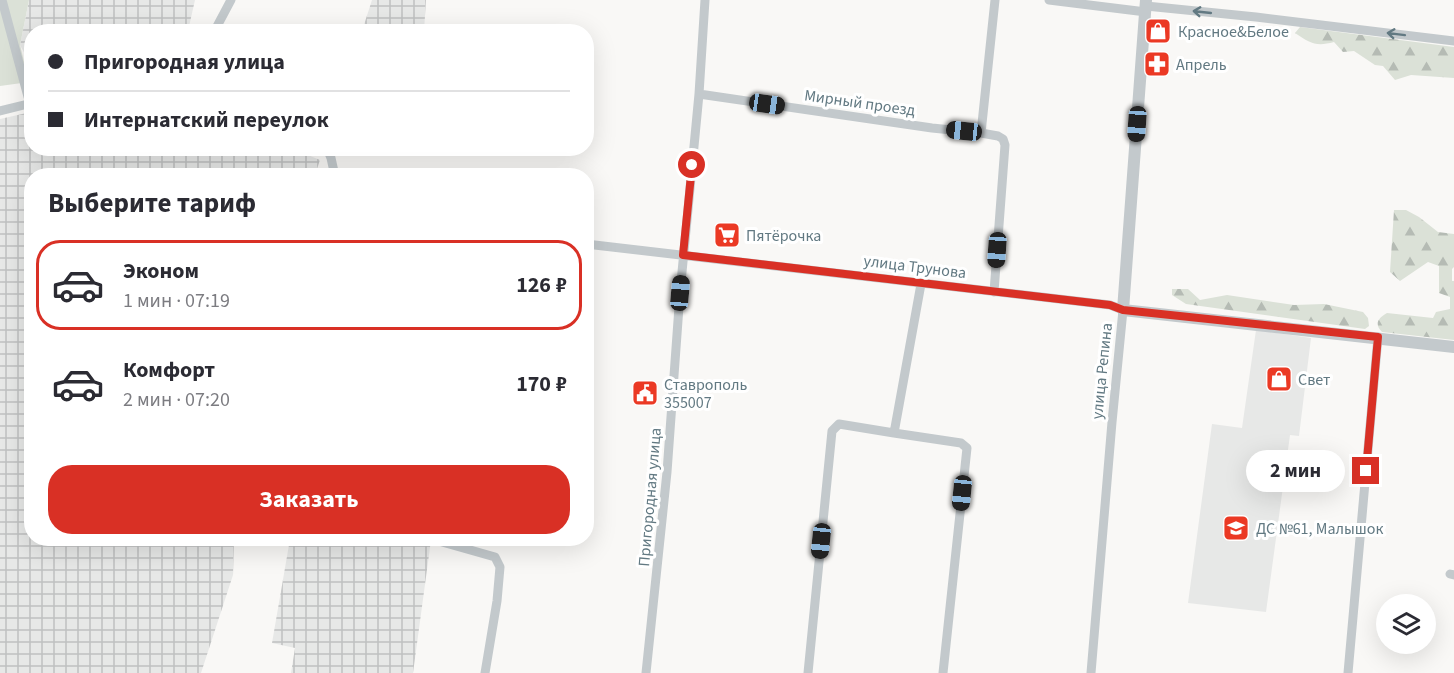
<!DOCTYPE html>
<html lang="ru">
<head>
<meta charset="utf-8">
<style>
	body { margin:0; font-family:"Source Sans 3",sans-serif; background:#f7f7f7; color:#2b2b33; height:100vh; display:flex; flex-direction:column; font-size:22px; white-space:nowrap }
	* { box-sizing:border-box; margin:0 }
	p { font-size:20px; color:#7c7c81 }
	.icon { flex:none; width:33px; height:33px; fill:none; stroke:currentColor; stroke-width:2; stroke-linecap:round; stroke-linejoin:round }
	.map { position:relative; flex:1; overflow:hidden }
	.sheet { position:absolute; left:24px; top:168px; width:570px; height:378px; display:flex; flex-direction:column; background:#fff; border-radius:24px; box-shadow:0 6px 24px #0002 }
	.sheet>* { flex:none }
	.top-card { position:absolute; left:24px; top:24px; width:570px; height:132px; border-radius:24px; box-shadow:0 6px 24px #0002; display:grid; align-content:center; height:132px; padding:0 24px; background:#fff }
	.controls { position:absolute; left:1376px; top:594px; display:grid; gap:12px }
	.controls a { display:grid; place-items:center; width:60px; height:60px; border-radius:50%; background:#fff; box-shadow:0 6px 24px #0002; font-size:30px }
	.end { position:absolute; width:27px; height:27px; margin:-14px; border:8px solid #d93025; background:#fff; box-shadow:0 0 0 3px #fff }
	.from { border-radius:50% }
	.bubble { position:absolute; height:42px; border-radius:21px; background:#fff; box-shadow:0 6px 24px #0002; font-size:20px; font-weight:700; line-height:42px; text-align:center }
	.car { position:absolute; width:18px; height:36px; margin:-18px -9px; border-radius:8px; box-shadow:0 0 4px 2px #0007; background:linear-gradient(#222 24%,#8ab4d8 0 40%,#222 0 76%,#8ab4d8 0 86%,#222 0) }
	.top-card b { display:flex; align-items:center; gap:21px; height:57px; font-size:22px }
	.top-card b+b { border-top:2px solid #e1e1e2 }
	.top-card i { width:15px; height:15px; background:#2b2b33 }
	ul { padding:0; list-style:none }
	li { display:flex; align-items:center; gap:18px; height:90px; margin:0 12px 9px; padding:0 12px; border:3px solid transparent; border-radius:24px }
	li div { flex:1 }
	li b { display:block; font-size:22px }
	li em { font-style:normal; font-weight:700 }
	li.selected { border-color:#d93025 }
	li>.icon { width:54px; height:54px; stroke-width:1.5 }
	h2 { padding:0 24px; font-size:27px; line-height:72px }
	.cta { display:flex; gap:12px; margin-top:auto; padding:12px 24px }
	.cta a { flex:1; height:69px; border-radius:24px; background:#d93025; color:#fff; font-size:24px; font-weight:700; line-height:69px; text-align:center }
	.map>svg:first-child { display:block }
	.built { fill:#e7e8e7 }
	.industrial { fill:url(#industrial-grid) }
	.green { fill:#dbe1d7 }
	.forest { fill:url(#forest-firs) }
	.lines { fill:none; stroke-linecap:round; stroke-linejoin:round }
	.minor { stroke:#c3c9cc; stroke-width:9 }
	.tertiary { stroke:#c3c9cc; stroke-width:12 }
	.oneway { stroke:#627982 }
	.route { stroke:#d93025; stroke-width:8 }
	.labels { text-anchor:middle; stroke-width:6; stroke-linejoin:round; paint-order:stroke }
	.poi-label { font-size:16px; fill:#627982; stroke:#fff; text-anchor:start }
	.street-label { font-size:16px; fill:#627982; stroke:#fff }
</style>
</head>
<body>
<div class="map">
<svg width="1454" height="673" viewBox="0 0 1454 673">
	<defs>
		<pattern id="industrial-grid" width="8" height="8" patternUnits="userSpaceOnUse" patternTransform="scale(1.5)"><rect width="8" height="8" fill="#e7e8e7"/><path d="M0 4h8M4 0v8" fill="none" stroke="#bfc1c1"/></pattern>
		<pattern id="forest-firs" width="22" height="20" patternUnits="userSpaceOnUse" patternTransform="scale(1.5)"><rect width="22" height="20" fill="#dbe1d7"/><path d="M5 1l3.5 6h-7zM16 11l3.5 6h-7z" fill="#b5bbb4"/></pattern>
	</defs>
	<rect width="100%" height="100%" fill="#f9f8f6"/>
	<path class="built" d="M1256,330L1311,338L1299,436L1290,435L1266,612L1188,603L1212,424L1242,428Z"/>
	<path class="industrial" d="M29,0H195L188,31L32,32L31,65L20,45Z
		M372,0H426L424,31H362Z
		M31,112L32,148H291L320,160L315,175L32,176V538L234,539L233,575L201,673H0V119Z
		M361,149H418V156L373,153Z
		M391,538L431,540L413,673H291L295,648L272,643L290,539Z"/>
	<path class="green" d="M0,0H29L20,45L29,82L0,86Z"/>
	<path class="forest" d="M1300,27L1454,47V78L1411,75L1395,80L1383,66L1375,65L1354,51L1343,52L1334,42C1316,47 1310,43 1295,33Z
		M1394,210H1406L1419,217L1438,232L1454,234V267L1452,269V281H1454V340L1382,332C1374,324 1378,318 1387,313L1433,318L1436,312L1450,309V297L1439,293V266L1428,262L1400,281L1390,272Z
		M1172,289H1188L1200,300L1227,295L1294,305L1324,304L1363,312L1368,318L1369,326L1365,329L1186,304L1172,295Z"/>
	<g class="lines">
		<path class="minor" d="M2,0L30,104
			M1049,0L1146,12
			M1146,6L1256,17L1454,41
			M214,32L231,0
			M699,94L932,128L981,133L998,136L1003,139L1005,145L994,292
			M0,111L32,103
			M981,133L995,0
			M327,148L331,158L335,176
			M586,244L1110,305L1123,310L1112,422L1091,673
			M921,284L894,433L961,443L967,448L943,673
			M436,538L435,540L495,557L500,567L497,601L485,673
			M1450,574L1454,575
			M646,673L667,472L680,293L699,94L705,0
			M808,673L832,431L839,424L894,433
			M1348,673L1378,337"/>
		<path class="tertiary" d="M1146,0L1123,310L1454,347"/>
	</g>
	<defs><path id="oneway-shaft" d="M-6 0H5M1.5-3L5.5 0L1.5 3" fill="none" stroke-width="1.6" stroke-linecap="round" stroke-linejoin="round" transform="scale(1.5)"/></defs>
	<g class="oneway">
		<use href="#oneway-shaft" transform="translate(1202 12) rotate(-174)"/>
		<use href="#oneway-shaft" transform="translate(1396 34) rotate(-173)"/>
	</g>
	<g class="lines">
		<path class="route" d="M692,165L683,255L1110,305L1123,310L1378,337L1366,471"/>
	</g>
	<defs>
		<symbol id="shop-square" viewBox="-11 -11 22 22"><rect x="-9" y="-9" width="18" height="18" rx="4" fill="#eb3924" stroke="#fff"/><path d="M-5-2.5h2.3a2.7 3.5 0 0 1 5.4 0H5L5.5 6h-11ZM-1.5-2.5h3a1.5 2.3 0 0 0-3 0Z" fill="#fff"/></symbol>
		<symbol id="pharmacy-square" viewBox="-11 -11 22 22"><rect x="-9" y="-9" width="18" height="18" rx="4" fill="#eb3924" stroke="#fff"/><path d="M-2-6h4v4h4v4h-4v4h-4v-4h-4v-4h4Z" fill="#fff"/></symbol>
		<symbol id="supermarket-square" viewBox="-11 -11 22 22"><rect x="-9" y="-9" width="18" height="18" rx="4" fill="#eb3924" stroke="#fff"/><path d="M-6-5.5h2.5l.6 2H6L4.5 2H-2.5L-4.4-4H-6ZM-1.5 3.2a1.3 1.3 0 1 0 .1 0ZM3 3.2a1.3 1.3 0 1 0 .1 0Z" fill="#fff"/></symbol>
		<symbol id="civic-square" viewBox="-11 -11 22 22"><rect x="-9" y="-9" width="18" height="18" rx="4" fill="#eb3924" stroke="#fff"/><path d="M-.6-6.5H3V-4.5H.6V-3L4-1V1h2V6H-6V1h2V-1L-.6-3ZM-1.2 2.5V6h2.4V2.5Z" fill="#fff"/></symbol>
		<symbol id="school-square" viewBox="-11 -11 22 22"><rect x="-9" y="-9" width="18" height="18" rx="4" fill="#eb3924" stroke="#fff"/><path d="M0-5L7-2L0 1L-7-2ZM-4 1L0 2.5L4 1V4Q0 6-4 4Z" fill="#fff"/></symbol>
	</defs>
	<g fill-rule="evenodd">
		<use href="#shop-square" x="1143" y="16" width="30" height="30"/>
		<use href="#pharmacy-square" x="1142" y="49" width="30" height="30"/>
		<use href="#supermarket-square" x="712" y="220" width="30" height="30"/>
		<use href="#shop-square" x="1264" y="364" width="30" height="30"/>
		<use href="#civic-square" x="630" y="378" width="30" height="30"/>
		<use href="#school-square" x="1221" y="513" width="30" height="30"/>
	</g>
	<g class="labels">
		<g class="poi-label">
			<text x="1178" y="37">Красное&amp;Белое</text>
			<text x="1176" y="70">Апрель</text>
			<text x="746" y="241">Пятёрочка</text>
			<text x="1298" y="385">Свет</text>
			<text x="664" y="390">Ставрополь<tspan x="664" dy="18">355007</tspan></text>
			<text x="1256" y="534">ДС №61, Малышок</text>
		</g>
		<g class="street-label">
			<text transform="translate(860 102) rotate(8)" y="6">Мирный проезд</text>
			<text transform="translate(915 266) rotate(7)" y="6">улица Трунова</text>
			<text transform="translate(1101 371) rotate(-84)" y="6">улица Репина</text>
			<text transform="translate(649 497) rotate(-85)" y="6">Пригородная улица</text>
		</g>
	</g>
</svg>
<div class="controls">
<a><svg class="icon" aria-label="layers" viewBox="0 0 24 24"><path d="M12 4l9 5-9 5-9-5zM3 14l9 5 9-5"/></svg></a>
</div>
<i class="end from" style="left:692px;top:165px"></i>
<i class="end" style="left:1366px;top:471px"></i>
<div class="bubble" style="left:1246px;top:450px;width:99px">2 мин</div>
<i class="car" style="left:767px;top:104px;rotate:98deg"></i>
<i class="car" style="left:1137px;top:124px;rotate:184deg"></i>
<i class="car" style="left:964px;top:131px;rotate:276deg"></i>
<i class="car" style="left:997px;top:250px;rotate:184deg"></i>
<i class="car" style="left:680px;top:293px;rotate:5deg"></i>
<i class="car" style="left:962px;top:493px;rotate:186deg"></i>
<i class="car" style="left:821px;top:541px;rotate:186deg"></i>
<div class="top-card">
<b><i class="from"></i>Пригородная улица</b>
<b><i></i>Интернатский переулок</b>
</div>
<section class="sheet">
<h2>Выберите тариф</h2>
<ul>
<li class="selected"><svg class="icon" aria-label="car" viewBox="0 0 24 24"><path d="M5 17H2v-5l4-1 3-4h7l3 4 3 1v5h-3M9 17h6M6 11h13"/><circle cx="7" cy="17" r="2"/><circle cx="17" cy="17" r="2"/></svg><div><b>Эконом</b><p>1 мин · 07:19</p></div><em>126 ₽</em></li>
<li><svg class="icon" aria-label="car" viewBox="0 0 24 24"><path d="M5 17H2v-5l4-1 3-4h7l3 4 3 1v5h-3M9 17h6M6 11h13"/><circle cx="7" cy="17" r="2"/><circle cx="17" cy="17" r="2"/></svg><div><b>Комфорт</b><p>2 мин · 07:20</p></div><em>170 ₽</em></li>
</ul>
<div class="cta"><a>Заказать</a></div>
</section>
</div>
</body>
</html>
